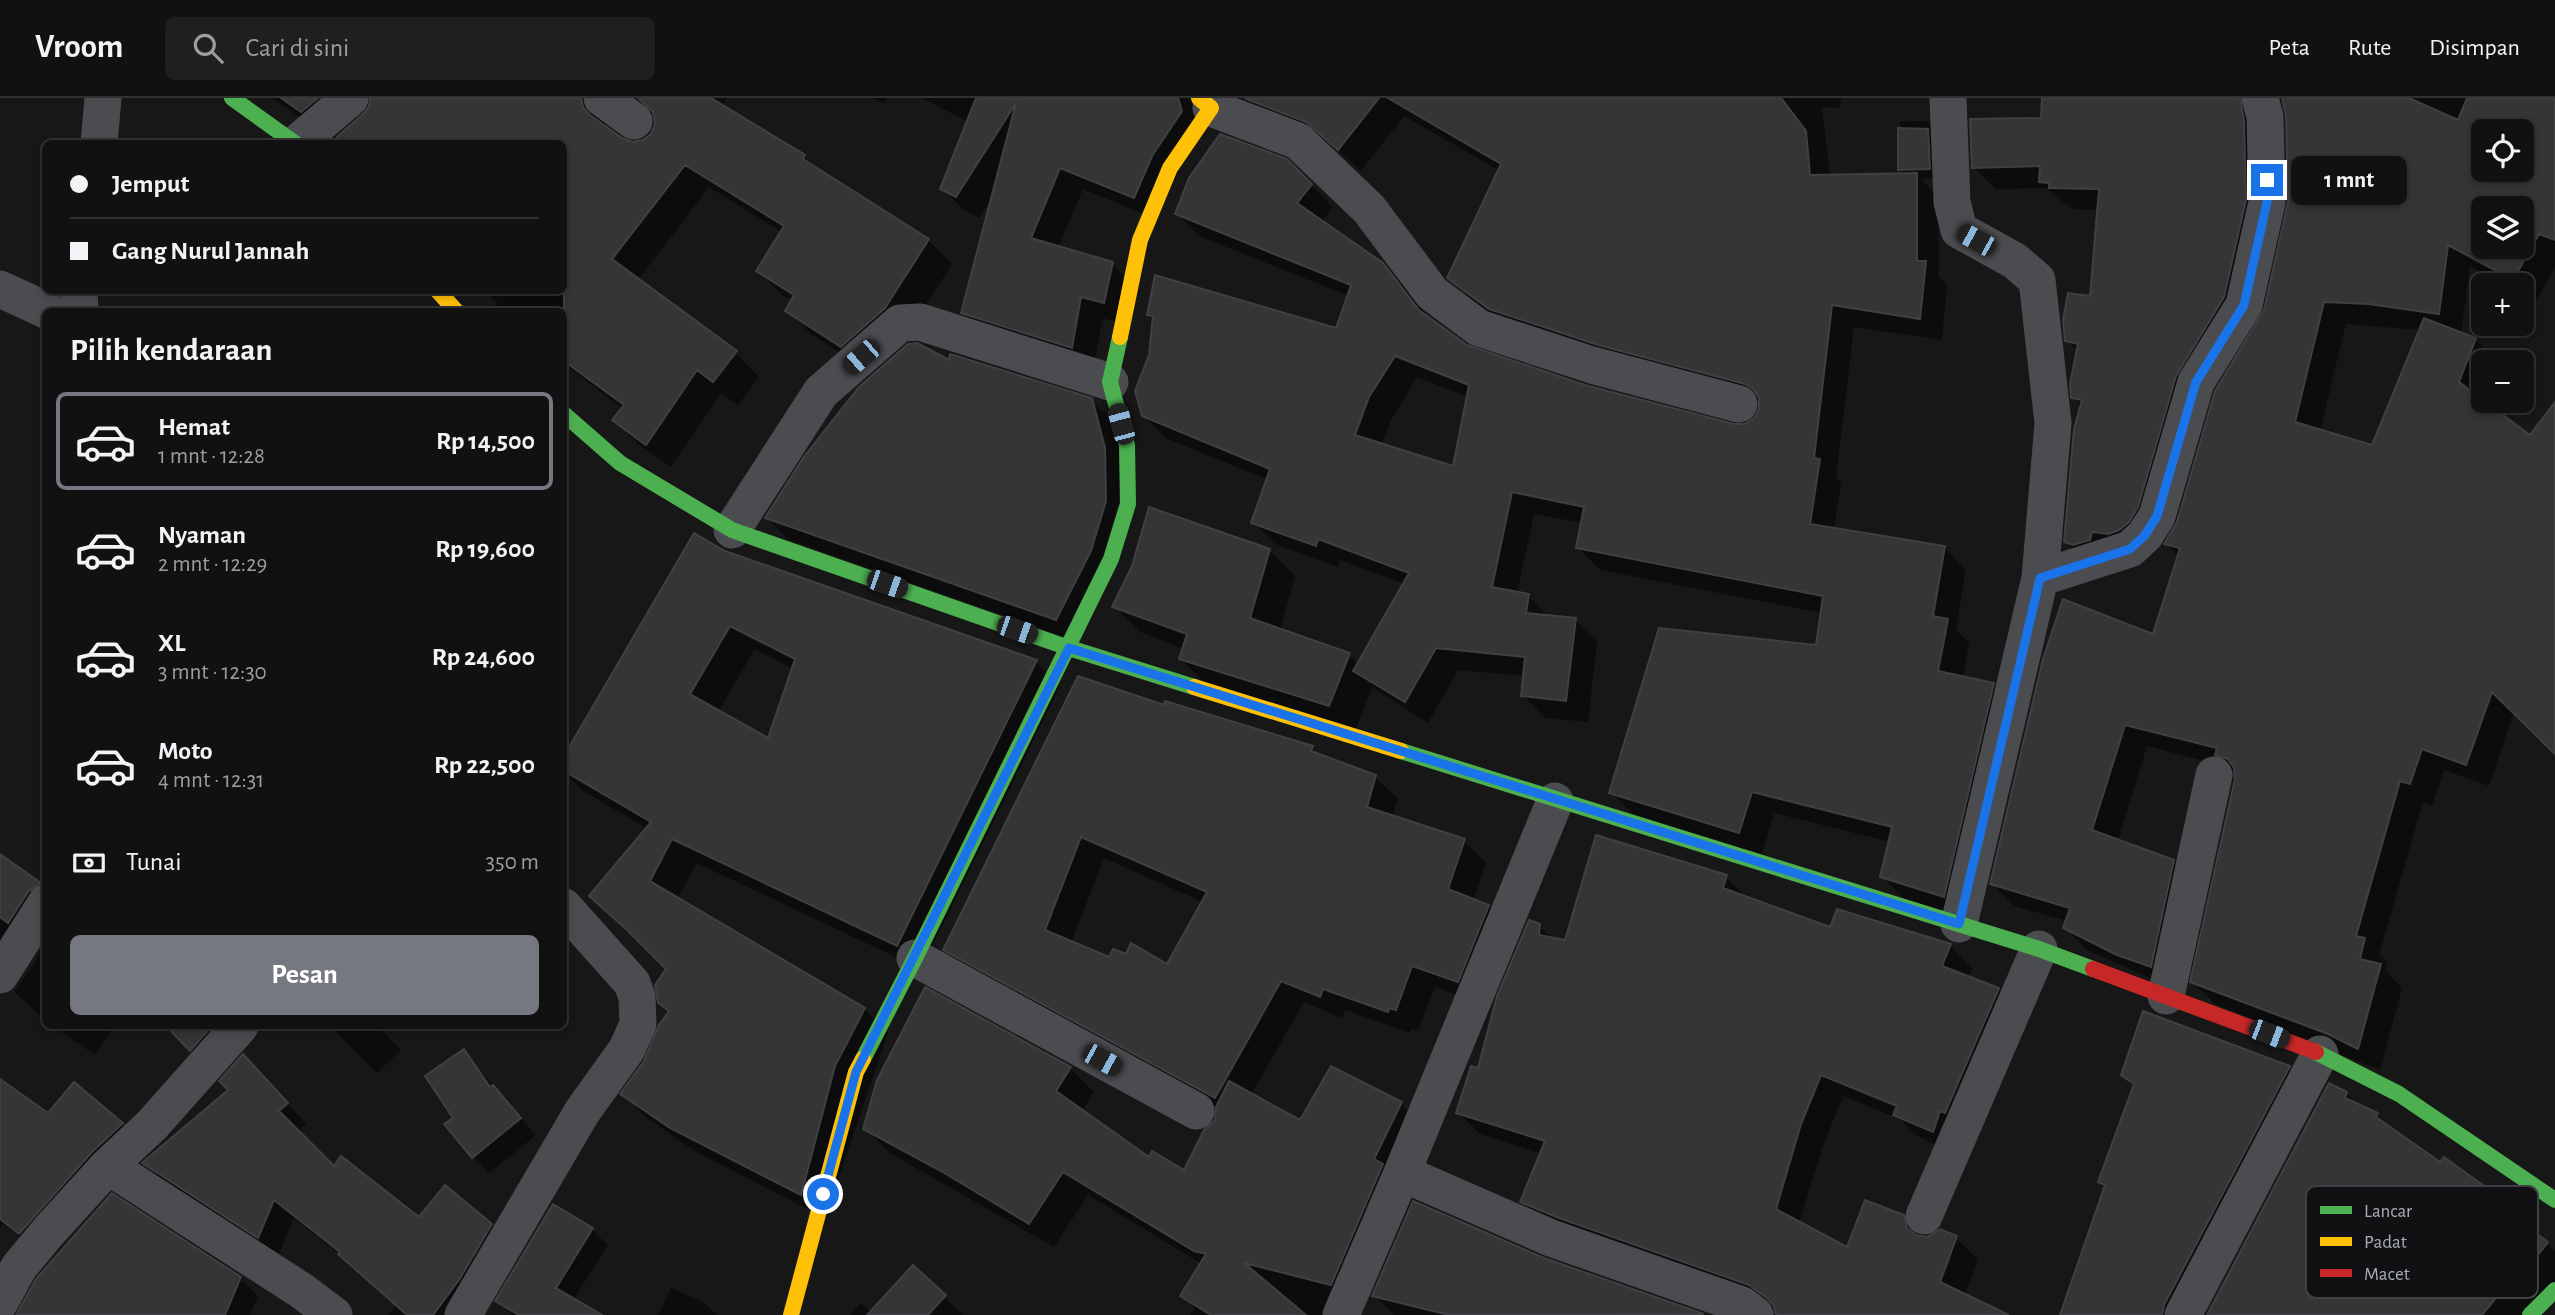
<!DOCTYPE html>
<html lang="id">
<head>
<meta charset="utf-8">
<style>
	body { margin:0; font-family:"Alegreya Sans",sans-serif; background:#1e1f1f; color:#f1f3f6; height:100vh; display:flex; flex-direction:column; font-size:26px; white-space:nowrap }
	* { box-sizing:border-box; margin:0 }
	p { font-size:23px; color:#9c9d9f }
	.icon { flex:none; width:38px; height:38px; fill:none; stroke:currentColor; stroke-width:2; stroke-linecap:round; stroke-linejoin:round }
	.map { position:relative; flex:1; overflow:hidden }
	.side { position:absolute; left:42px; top:210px; width:525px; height:721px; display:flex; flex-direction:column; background:#111; border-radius:10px; box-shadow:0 4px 10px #0003,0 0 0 2px #303131 }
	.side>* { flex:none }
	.hud { position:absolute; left:42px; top:42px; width:525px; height:154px; border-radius:10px; box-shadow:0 4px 10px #0003,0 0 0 2px #303131; display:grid; align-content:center; height:154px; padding:0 28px; background:#111 }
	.fabs { position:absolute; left:2471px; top:21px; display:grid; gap:14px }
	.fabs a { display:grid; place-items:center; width:63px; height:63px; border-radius:10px; background:#111; box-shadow:0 4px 10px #0003,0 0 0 2px #303131; font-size:35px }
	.end { position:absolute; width:32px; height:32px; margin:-16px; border:9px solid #1a73e8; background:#fff; box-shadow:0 0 0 4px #fff }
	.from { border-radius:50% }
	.bubble { position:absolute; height:49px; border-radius:10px; background:#111; box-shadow:0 4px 10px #0003,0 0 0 2px #303131; font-size:23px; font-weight:600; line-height:49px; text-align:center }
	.car { position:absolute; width:21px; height:42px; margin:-21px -10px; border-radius:9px; box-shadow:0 0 5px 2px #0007; background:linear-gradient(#222 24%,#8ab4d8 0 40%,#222 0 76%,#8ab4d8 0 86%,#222 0) }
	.hud b { display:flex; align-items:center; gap:24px; height:66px; font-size:26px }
	.hud b+b { border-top:2px solid #303131 }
	.hud i { width:18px; height:18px; background:#f1f3f6 }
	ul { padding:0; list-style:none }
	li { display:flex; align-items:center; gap:21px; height:98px; margin:0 14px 10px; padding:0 14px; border:4px solid transparent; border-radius:10px }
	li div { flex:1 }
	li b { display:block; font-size:26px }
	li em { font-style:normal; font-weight:600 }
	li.on { border-color:#757880 }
	li>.icon { width:63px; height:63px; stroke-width:1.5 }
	h2 { padding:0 28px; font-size:32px; line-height:84px }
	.pay { display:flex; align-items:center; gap:18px; height:77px; padding:0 28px; font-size:26px }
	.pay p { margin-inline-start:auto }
	.action { display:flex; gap:14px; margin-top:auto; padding:14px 28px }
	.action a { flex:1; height:80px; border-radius:10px; background:#757880; color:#fff; font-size:28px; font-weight:600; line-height:80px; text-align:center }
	header { display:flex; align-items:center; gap:42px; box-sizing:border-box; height:98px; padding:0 35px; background:#111; border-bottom:2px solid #303131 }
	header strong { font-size:33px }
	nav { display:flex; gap:38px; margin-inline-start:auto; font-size:24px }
	.search { width:490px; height:63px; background:#1e1f1f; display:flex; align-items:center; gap:18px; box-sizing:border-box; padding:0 24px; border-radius:10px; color:#9c9d9f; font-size:26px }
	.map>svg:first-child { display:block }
	.shadow { fill:#0007; fill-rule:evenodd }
	.building { fill:#353536; stroke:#3f4043; stroke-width:2; fill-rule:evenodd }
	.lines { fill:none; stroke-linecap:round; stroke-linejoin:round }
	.street { stroke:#4b4c50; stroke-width:37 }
	.fast { stroke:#4caf50; stroke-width:16 }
	.slow { stroke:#ffc107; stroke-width:16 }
	.jam { stroke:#c62828; stroke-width:16 }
	.route { stroke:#1a73e8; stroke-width:9 }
	.key { fill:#111113; stroke:#3e4045; stroke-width:2 }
	.key-label { font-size:19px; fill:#a8adb8 }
</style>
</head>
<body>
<header>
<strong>Vroom</strong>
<div class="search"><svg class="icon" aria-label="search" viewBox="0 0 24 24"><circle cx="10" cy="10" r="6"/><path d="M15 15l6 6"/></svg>Cari di sini</div>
<nav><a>Peta</a><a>Rute</a><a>Disimpan</a></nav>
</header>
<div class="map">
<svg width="2555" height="1217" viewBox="0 0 2555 1217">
	<rect width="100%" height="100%" fill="#171717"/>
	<path class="shadow" d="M272,0H727L722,9L804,58L820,73L928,142L952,166L909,234L866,272L811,236L787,212L793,203L782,197L758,173L782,134L709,89L638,182L736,255L759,279L738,307L721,295L671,369L638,346L615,322L623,311L564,266V214H500L495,208L497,205L484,192H564V46L365,17L372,2L360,8L326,37ZM640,6L655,18L657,26L653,36L644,43L631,46L606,31L605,22Z
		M872,0H887L884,6Z
		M922,0H1841L1840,10L1822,9L1830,78L1905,77L1899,72L1900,23H1927L1937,33L1939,81H1921L1938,99L1939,179L1947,187L1942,242L1854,229L1836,380L1841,385L1834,432L1944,449L1966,472L1956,532L1969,545L1963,580L1993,586L2015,608L1966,820L1904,801L1882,778L1890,744L1774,715L1762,756L1633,716L1611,694L1817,549L1822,515L1600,472L1578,450L1583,425L1534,416L1517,496L1528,498L1549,519L1575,522L1597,544L1588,624L1545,620L1523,597L1525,578L1458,572L1428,625L1372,589L1355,633L1207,587L1181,561L1184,551L1140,534L1114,508L1269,452L1295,478L1280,532L1349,557L1359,567L1405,486L1340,462L1338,469L1275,446L1253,424L1268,382L1166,340L1143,317L1154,222L1148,216L1337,233L1349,198L1199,138L1177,116L1311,87L1333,109L1322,124L1382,167L1405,190L1430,222L1466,249L1585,289L1733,328H1744L1755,323L1761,313V306L1622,268L1513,233L1472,202L1449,180L1500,73L1404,18L1361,73L1330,45L1260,19L1244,2L1214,1L1156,121L1083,91L1058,150L1112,166L1134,188L1126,227L1103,220L1093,271L985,237L963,214L993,98L979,120L964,112L942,90L968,24ZM1417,279L1468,299L1454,370L1381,348L1391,322Z
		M2044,0H2255L2268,125L2198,300L2159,432L2088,466L2066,444L2082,308L2073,299L2079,254L2067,242L2091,200L2099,112L2073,111L2067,106L2063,105L2047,90L1996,91L1973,69L2043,21Z
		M2282,0H2555V169L2536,203L2522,196V187H2505L2470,168L2461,236L2475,241L2497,263L2483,264L2482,304L2530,339L2555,326V654L2514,614L2489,688L2444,672L2432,708L2423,704L2379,857L2387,864L2385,872L2402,890L2380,972L2215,906L2192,884L2236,682V675L2230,670L2147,648L2118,743L2173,764L2195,786L2173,890L2087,852L2065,829L2067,823L2014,808L1992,786L2155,538L2179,458L2166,446L2179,425L2266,212L2290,104L2288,18ZM2483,33H2522V72H2483ZM2483,110H2522V149H2483ZM2346,226L2421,232L2373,349L2320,333Z
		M950,264L1091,302L1114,325L1127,374L1079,544L789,442L767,420Z
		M695,437L724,454L1036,564L1060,588L921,871L697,765L677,801L864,911L888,935L825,1120L696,1054L647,1020L623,996L646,964L670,914L660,904L668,871L591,798L648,731L583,693L564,674V662ZM755,551L793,571L769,643L718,614Z
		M1165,610L1312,650L1320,659L1375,679L1398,701L1392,719L1464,743L1486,765L1473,803L1489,809L1511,831L1480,905L1435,889L1418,933L1411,931L1410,935L1345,912L1342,920L1304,904L1251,997L1301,1024L1331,971L1401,1006L1425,1030L1352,1217H1190L1195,1210L1182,1198L1202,1166L1088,1097L1054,1149L890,1055L865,1030L1070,970L1094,994L1082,1014L1149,1061L1185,1075L1216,1023L1218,1010L968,873L946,851ZM1104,760L1203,804L1168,868L1110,861L1071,845Z
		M0,758L46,792L0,882Z
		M1726,779L1748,801L1831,831L1950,848L1972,870L1968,880L1998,892L2020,914L1955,1055L1917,1038L1900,1021L1843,998L1823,1048L1799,1125L1848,1151L1903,1118L1924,1140H1956L1978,1162L1964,1198L2005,1217H1777L1776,1211L1773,1209L1582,1142L1544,1125L1522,1103L1541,1056L1480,1036L1458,1014L1479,973L1539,828L1553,841L1566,844ZM1947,1160H1951L1938,1193L1935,1191Z
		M46,848V922L14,894Z
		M53,928H114L95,957Z
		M169,928H231L212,972Z
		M335,928H377L401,952L377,975L332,930Z
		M464,954L536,1037L489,1075L473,1058L455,1020Z
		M244,958L306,1026L298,1033L334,1070L420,1121L491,1127L511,1147L468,1217H388L396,1207L344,1160L294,1120L278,1158L164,1085L145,1065L230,992Z
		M2289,970L2311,991L2192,1217H2062L2106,1090L2100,1083L2134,989L2123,977Z
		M0,983L46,1020L78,990L139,1044L38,1152L3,1126L0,1130Z
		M2346,995L2358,1008L2377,1017L2393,1033L2440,1066L2496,1099L2518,1121L2517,1124L2555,1153V1185L2525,1217H2482L2475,1210L2471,1217H2209Z
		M592,1132L608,1147L572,1204L580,1217H512L498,1203Z
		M1542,1161L1702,1217H1394L1374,1197Z
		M913,1169L963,1217H850L861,1205L872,1215Z
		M240,1180L258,1198L250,1217H17Z
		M671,1190L703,1204L717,1217H658Z"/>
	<path class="building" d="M281,0H318L301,14Z
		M370,0H581L583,9L590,17L622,40L633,44L643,42L651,36L655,26L653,14L638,0H711L805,57L803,61L929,141L885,210L841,249L785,213L794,197L756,173L784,128L685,67L612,161L737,253L713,284L697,272L646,347L612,322L624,307L564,263V46H347L337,39L364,15L369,8Z
		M976,0H1178L1182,13L1152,58L1134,100L1060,70L1031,140L1113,164L1104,205L1081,199L1072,250L961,215L1016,5L956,99L940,91Z
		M1244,0H1379L1338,52L1306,24Z
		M1388,0H1781L1806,33L1810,77L1917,75V163H1926L1920,221L1832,207L1814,360L1820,361L1810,426L1945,448L1933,518L1948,521L1938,573L1994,585L1944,799L1880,779L1892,729L1752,694L1739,735L1609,695L1659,530L1816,547L1823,498L1576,450L1584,409L1512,394L1492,489L1529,496L1526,515L1576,520L1566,603L1521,598L1525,559L1436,550L1405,604L1353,573L1409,475L1318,441L1316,448L1251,425L1270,371L1142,318L1135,293L1149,257L1153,218L1147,217L1155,177L1336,230L1351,187L1175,116L1189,80L1220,36L1287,61L1312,86L1297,105L1383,165L1419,212L1467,247L1585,287L1734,326H1745L1754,320L1759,311V300L1753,291L1745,286L1598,247L1489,211L1447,180L1501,66ZM1395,258L1469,287L1453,368L1355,337L1369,299Z
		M2042,0H2240L2244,22L2246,102L2224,199L2176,278L2138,409L2129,424L2119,432L2108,436L2092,434L2090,442L2073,447L2064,444L2074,331L2082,302L2071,300L2070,286L2078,246L2065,243L2063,222L2068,195L2090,198L2099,91L2049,90V85L2039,84L2040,68L1972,70L1970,21L2041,20Z
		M2282,0H2409L2458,22L2467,0H2555V142L2539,136L2513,182L2448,147L2439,216L2369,206L2324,204L2295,324L2372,347L2424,220L2476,240L2459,284L2530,337L2555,304V656L2492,594L2466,667L2422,651L2410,686L2400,683L2356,838L2365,840L2360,861L2381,866L2358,951L2328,936L2190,884L2235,681L2234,670L2228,661L2215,657L2217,650L2125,627L2092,732L2174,762L2151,869L2117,857L2063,830L2070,810L1990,786L2043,561L2063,501L2153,536L2180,450L2164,446L2177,424L2215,293L2264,212L2288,104L2286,18ZM2483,33H2522V72H2483ZM2483,110H2522V149H2483Z
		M1898,30L1928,31L1930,71L1898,72Z
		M917,245L949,262L950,256L1092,300L1105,350L1106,403L1091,453L1056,522L765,420L803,360L859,289L908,246Z
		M1149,409L1270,451L1250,520L1350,555L1329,608L1179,561L1187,536L1112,509L1132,468Z
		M694,435L725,453L1037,562L897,848L672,741L650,783L865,910L835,968L801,1097L670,1030L620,996L644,963L659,927L669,913L658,905L655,887L666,871L626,831L589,798L651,724L564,673V658ZM730,528L795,561L768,640L690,596Z
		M1078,578L1164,607L1165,603L1313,648L1311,653L1376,677L1367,709L1465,741L1448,791L1489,807L1458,884L1412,868L1396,912L1389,910L1388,914L1323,891L1320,899L1281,883L1215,1000L943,852ZM1081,739L1207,794L1167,866L1131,845L1126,856L1113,851L1109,859L1045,832Z
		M1596,737L1727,777L1723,790L1830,829L1837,811L1951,846L1942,868L1999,890L1945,1015L1940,1013L1933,1034L1893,1017L1897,1008L1821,977L1801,1026L1776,1111L1847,1149L1865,1102L1904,1117L1907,1130L1916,1137L1927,1139L1940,1131L1957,1138L1940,1184L2009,1217H1779L1775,1215L1774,1208L1768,1201L1749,1187L1559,1120L1520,1104L1545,1043L1456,1015L1471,968L1478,970L1497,898L1529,822L1540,826L1539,837L1565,842Z
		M0,756L41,785L28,794L8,825L0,819Z
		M925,889L1071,969L1056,993L1149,1059L1152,1053L1184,1072L1204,1032L1215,1022L1216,1009L1229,983L1300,1022L1331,968L1402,1004L1374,1061L1383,1066L1331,1187L1244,1165L1306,1217H1211L1180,1198L1206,1156L1194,1153L1063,1074L1029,1126L941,1073L863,1031L877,982Z
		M2143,913L2290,968L2164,1207L2162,1217H2060L2105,1087L2098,1084L2134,986L2121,977Z
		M166,928H212L190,953Z
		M464,951L490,989L493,987L521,1020L472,1060L444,1026L453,1020L425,978Z
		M243,956L288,1005L279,1013L334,1068L341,1058L419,1119L445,1087L492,1126L459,1182L433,1217H407L338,1156L340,1154L274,1102L258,1140L142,1065L228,992L219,983Z
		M0,981L48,1015L74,984L123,1025L92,1054L19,1136L0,1121Z
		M2329,985L2347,994L2345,1000L2378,1015L2376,1019L2440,1064L2444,1059L2498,1098L2494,1105L2548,1144L2510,1193L2505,1189L2482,1217H2207Z
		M112,1095L241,1179L225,1217H16L36,1181Z
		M1413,1103L1544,1160L1704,1216L1449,1217L1372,1198Z
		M553,1106L593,1130L556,1190L602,1217H519L495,1203Z
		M913,1167L946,1197L928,1217H867Z"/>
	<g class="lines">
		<path class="street" d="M602,0L634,23
			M1215,0L1211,10L1298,43L1369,111L1432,195L1479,230L1592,267L1739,306
			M1948,0L1952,104L1959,132L2015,163L2037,182L2053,325L2040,480
			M99,46L103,0
			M296,46L350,0
			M0,191L50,214
			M79,192L80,214
			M732,432L821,294L900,225L920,224L1110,284
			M1959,826L2040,480L2130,451L2145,437L2157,418L2196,284L2244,207L2267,104L2265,19L2260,0
			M915,860L1196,1013
			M0,877L46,805
			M2166,898L2214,677
			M108,1068L302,1193L334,1217
			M1402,1075L1551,1140L1742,1207L1755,1217
			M1924,1118L2039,851
			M0,1204L19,1169L48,1134L108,1068L152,1027L240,928
			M463,1217L582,1014L627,951L638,926L637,899L632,885L564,809
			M1341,1217L1402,1075L1555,703
			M2183,1217L2320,956"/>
		<path class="fast" d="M232,0L296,46
			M564,316L620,365L732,432L1069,550L1194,589
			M1401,653L2039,851L2093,871
			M2316,954L2399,996L2555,1102
			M863,961L915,860L1111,461L1128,406L1127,347L1110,284L1120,239
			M2530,1217L2555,1192"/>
		<path class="slow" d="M437,192L457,214
			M1120,239L1140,142L1170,70L1211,10L1199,0
			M1194,589L1401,653
			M791,1217L856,974L863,961"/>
		<path class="jam" d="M2093,871L2316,954"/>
	</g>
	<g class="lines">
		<path class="route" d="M823,1096L856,974L1069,550L1959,826L2040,480L2130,451L2145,437L2157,418L2196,284L2244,207L2267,104V82"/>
	</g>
	<rect x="2306" y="1088" width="232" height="112" rx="10" class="key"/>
	<rect x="2320" y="1108" width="32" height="8" fill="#4caf50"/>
	<rect x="2320" y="1139" width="32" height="9" fill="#ffc107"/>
	<rect x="2320" y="1171" width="32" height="8" fill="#c62828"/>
	<g class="key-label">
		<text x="2364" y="1119">Lancar</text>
		<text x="2364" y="1150">Padat</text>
		<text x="2364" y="1182">Macet</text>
	</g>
</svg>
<div class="fabs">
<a><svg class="icon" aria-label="locate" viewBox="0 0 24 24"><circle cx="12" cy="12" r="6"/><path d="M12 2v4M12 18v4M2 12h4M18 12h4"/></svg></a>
<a><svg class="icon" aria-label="layers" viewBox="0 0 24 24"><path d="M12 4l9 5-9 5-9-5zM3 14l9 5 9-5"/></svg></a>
<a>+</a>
<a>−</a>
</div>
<i class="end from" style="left:823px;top:1096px"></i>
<i class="end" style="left:2267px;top:82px"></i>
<div class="bubble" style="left:2291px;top:58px;width:116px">1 mnt</div>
<i class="car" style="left:1976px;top:142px;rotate:299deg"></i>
<i class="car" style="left:861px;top:259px;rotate:229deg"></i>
<i class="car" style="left:1121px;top:326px;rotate:345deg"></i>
<i class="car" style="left:887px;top:486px;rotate:109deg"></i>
<i class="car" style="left:1017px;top:532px;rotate:109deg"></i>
<i class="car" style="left:2269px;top:936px;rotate:111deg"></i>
<i class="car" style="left:1102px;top:962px;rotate:119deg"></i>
<div class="hud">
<b><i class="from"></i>Jemput</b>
<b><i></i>Gang Nurul Jannah</b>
</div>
<section class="side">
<h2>Pilih kendaraan</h2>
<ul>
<li class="on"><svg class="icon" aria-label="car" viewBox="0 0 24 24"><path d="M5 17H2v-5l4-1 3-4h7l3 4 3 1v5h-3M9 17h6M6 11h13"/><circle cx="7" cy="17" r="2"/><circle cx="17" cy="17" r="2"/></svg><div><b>Hemat</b><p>1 mnt · 12:28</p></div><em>Rp 14,500</em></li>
<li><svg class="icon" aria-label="car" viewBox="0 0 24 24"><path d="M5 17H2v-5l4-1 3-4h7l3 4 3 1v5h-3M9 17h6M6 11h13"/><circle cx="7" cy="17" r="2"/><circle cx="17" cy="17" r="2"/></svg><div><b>Nyaman</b><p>2 mnt · 12:29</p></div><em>Rp 19,600</em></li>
<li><svg class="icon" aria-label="car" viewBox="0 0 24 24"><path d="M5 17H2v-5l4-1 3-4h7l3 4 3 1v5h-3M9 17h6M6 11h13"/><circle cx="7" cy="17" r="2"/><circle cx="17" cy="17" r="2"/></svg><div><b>XL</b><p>3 mnt · 12:30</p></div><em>Rp 24,600</em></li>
<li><svg class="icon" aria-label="car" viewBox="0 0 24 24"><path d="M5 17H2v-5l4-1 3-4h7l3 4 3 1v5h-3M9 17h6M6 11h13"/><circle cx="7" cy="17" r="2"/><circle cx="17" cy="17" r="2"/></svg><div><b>Moto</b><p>4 mnt · 12:31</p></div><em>Rp 22,500</em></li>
</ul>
<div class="pay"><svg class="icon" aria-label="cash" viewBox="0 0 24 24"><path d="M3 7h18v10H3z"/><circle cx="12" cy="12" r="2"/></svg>Tunai<p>350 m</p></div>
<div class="action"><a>Pesan</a></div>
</section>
</div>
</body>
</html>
